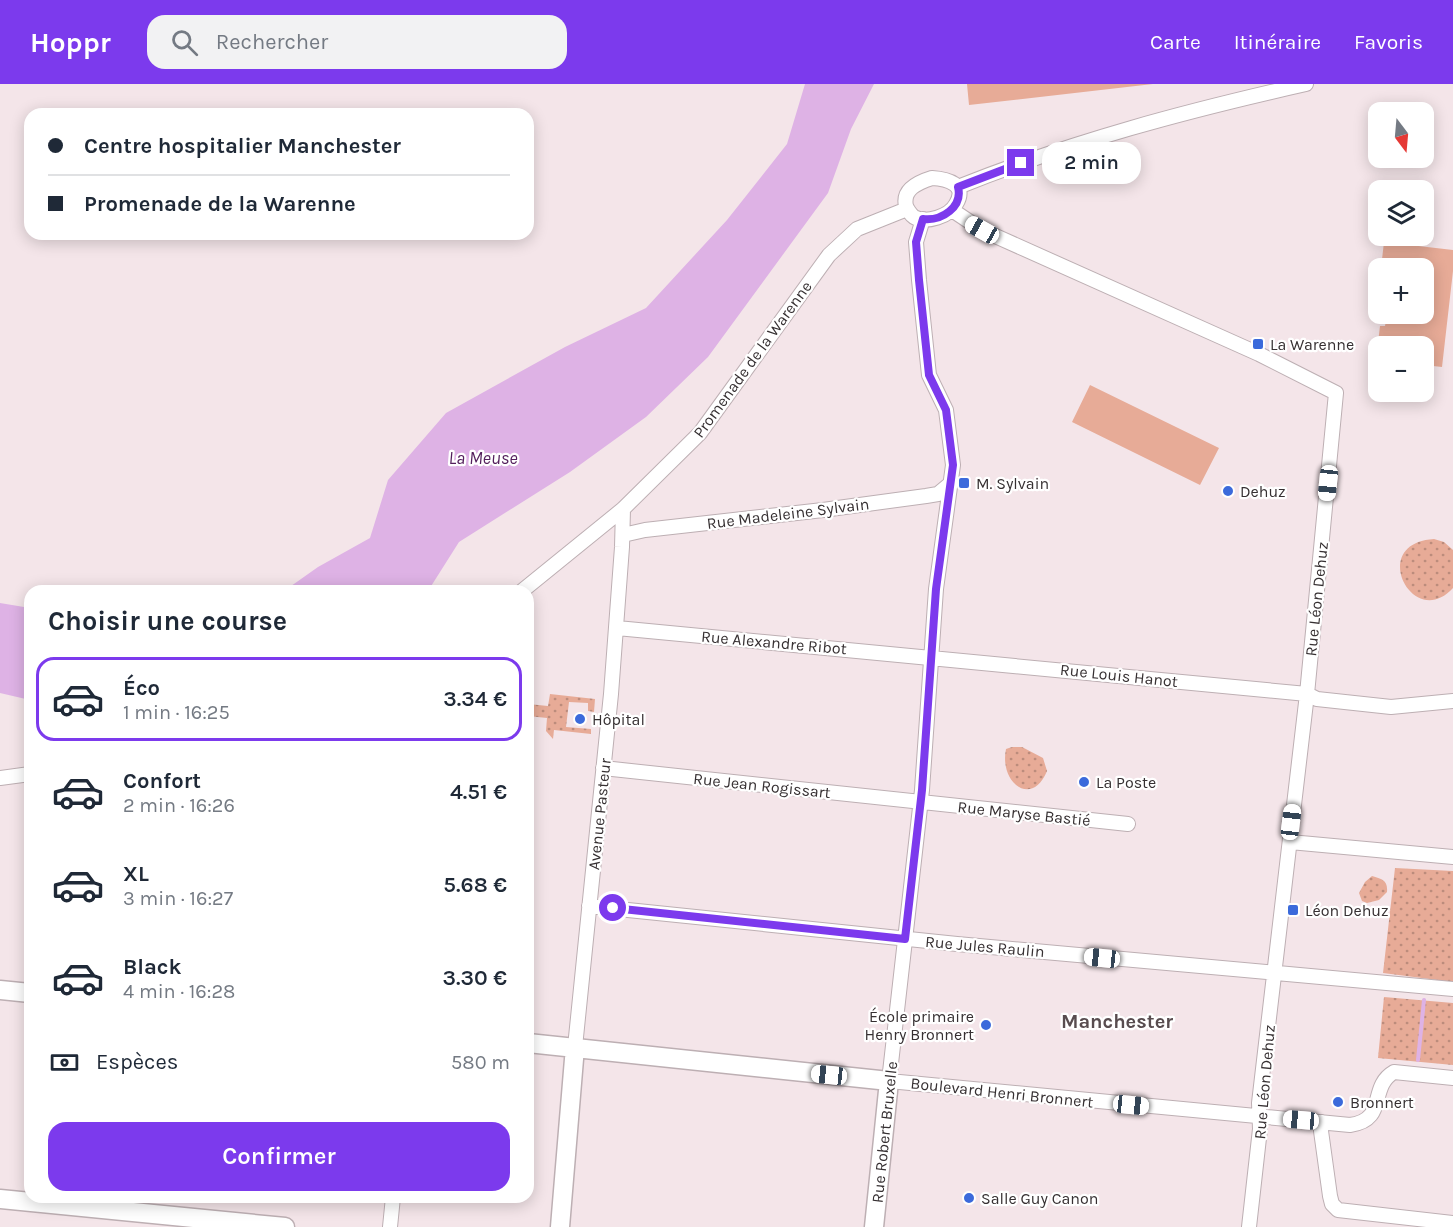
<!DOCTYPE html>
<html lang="fr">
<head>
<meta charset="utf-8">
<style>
	body { margin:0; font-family:Karla,sans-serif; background:#f2f2f3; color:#1f2937; height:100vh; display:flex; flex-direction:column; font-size:22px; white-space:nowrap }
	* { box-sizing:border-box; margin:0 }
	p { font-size:20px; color:#747a83 }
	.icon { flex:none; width:33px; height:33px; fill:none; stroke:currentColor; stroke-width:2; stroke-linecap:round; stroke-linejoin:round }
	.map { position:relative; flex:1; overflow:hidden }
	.panel { position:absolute; left:24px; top:501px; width:510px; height:618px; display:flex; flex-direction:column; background:#fff; border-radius:18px; box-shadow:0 3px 15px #0003 }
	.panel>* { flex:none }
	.hud { position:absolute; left:24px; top:24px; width:510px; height:132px; border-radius:18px; box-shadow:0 3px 15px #0003; display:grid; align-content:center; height:132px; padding:0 24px; background:#fff }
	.needle { width:39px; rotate:164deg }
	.tools { position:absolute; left:1368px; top:18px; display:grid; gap:12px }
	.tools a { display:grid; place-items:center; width:66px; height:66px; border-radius:12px; background:#fff; box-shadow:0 3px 15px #0003; font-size:30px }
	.end { position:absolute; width:27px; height:27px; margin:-14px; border:8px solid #7c3aed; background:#fff; box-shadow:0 0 0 3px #fff }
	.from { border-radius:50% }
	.bubble { position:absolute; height:42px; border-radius:18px; background:#fff; box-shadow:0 3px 15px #0003; font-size:20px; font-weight:600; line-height:42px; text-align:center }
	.car { position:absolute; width:18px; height:36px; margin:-18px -9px; border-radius:8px; box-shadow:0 0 4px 2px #0007; background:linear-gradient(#fff 24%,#345 0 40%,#fff 0 76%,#345 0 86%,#fff 0) }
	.hud b { display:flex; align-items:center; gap:21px; height:57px; font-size:22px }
	.hud b+b { border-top:2px solid #e0e1e3 }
	.hud i { width:15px; height:15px; background:#1f2937 }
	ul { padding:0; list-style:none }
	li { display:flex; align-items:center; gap:18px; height:84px; margin:0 12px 9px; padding:0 12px; border:3px solid transparent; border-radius:18px }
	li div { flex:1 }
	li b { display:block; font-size:22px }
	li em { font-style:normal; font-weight:600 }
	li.selected { border-color:#7c3aed }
	li>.icon { width:54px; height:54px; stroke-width:1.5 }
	h2 { padding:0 24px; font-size:27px; line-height:72px }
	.pay { display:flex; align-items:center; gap:15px; height:66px; padding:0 24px; font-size:22px }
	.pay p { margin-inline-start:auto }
	.action { display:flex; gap:12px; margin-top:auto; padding:12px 24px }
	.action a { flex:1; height:69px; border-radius:18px; background:#7c3aed; color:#fff; font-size:24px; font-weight:600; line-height:69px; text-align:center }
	header { display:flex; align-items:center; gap:36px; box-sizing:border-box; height:84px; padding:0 30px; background:#7c3aed; color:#fff }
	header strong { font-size:28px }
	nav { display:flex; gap:33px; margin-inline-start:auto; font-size:21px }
	.search { width:420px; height:54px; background:#f2f2f3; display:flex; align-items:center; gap:15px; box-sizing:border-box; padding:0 21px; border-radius:18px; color:#747a83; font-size:22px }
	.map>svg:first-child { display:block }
	.grass { fill:url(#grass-dots) }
	.pitch { fill:#e7ab97 }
	.water { fill:#deb2e5 }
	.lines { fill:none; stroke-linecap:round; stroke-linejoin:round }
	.stream { stroke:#deb2e5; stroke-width:4 }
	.minor-casing { stroke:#bdafb3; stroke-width:16 }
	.major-casing { stroke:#bdafb3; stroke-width:21 }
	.minor { stroke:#fff; stroke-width:14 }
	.major { stroke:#fff; stroke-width:18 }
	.route { stroke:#7c3aed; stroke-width:8 }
	.poi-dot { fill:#3b6adb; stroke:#fff; stroke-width:2 }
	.labels { text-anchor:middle; stroke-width:4.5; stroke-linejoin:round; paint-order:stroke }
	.poi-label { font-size:16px; fill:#363032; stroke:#fff; text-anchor:start }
	.street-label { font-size:16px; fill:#363032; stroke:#fff }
	.water-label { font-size:18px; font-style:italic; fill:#531f5c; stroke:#fff }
	.quarter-label { font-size:20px; font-weight:bold; fill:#584c4f; stroke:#fff }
</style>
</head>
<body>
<header>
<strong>Hoppr</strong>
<div class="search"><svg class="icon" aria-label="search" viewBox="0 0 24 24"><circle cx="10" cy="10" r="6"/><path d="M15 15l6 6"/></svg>Rechercher</div>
<nav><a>Carte</a><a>Itinéraire</a><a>Favoris</a></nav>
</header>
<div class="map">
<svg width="1453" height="1143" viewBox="0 0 1453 1143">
	<defs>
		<pattern id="grass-dots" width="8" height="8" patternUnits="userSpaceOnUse" patternTransform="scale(1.5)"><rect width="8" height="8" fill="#e7ab97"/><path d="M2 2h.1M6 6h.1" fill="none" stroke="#bc8c7c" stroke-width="1.8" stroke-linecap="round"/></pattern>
	</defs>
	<rect width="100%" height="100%" fill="#f4e5e9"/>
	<path class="grass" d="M1434,455L1444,458L1453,466V504C1413,548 1367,459 1434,455Z
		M550,610L595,615L594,628L588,627V619L569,618L566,643L591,645V650L554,646L553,655L546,647L547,634L528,632V620L548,622Z
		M1012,663H1022L1043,674L1047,687C1032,724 999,699 1006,665Z
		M1395,784L1453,787V898L1383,889Z
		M1372,792C1382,795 1388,796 1387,808L1379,816L1367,819L1362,817L1359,809L1365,798Z
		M1384,913L1453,919V981L1378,974Z"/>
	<path class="pitch" d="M967,0H1153L969,21Z
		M1384,158L1453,166V187L1442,283L1424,281V262H1378V276H1376L1380,242H1385L1387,230H1424V184H1381Z
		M1090,301L1219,364L1200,401L1072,338Z"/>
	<path class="water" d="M805,0H874L851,45L828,109L708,273L646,333L570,388L459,458L428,507H284L318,483L370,454L388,396L446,329L565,263L646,224L727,136L787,60Z
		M0,519L30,524V616L0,609Z"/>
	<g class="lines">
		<path class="stream" d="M1418,976L1424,916"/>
		<defs>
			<path id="minor" d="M932,94C947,95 968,100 956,120C950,132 926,140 914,133C911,131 907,125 906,122C902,105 919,98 932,94Z
				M958,103C1073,57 1186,27 1306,0
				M952,126L982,146L1259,270L1336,309L1307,610L1259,1019L1260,1045L1249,1143
				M923,135L916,158L919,196L929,291L946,326L953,381L936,505L922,706L889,997L1350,1041C1388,1036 1368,1003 1394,988L1453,994
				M623,451L645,446L823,426L926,412L938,410L950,400
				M522,507L623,425L700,349L829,171L857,145L907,125
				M617,544L1307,610L1317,615L1391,623L1453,617
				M603,684L1128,740
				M0,694L30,690
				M1290,758L1453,773
				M589,822L957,860L1453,905
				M575,963L611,610L622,463L623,425
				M1322,1038L1321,1047L1330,1112L1332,1120L1338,1126L1453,1139
				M390,1143L393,1113"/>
			<path id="major" d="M0,906L30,909
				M528,959L889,997L874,1143
				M0,1115L285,1143
				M560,1143L575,963"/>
		</defs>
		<use href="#minor" class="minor-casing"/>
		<use href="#major" class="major-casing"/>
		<use href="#minor" class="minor"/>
		<use href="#major" class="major"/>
	</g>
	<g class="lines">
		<path class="route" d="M613,824L905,855L922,706L936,505L953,381L946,326L929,291L919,196L916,158L923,135C942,137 963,123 958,103L1021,79"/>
	</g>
	<g class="poi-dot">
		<rect x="1252" y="254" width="12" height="12" rx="3"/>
		<rect x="958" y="393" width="12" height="12" rx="3"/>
		<circle cx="1228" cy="407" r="6"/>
		<circle cx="580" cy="635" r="6"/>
		<circle cx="1084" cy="698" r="6"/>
		<rect x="1287" y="820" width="12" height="12" rx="3"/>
		<circle cx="986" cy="941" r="6"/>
		<circle cx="1338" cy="1018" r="6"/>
		<circle cx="969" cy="1114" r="6"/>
	</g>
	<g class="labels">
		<g class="poi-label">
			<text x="1270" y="266">La Warenne</text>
			<text x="976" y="405">M. Sylvain</text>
			<text x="1240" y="413">Dehuz</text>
			<text x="592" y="641">Hôpital</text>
			<text x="1096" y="704">La Poste</text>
			<text x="1305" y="832">Léon Dehuz</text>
			<text x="974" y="938" text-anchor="end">École primaire<tspan x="974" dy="18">Henry Bronnert</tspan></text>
			<text x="1350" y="1024">Bronnert</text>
			<text x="981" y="1120">Salle Guy Canon</text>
		</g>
		<g class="street-label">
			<text transform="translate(752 275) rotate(-54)" y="6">Promenade de la Warenne</text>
			<text transform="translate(788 429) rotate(-7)" y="6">Rue Madeleine Sylvain</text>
			<text transform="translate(1316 515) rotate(-84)" y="6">Rue Léon Dehuz</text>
			<text transform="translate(774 558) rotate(5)" y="6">Rue Alexandre Ribot</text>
			<text transform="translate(1119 591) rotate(6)" y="6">Rue Louis Hanot</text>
			<text transform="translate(762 701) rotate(6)" y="6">Rue Jean Rogissart</text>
			<text transform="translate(1024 729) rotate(6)" y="6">Rue Maryse Bastié</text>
			<text transform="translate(599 730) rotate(-84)" y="6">Avenue Pasteur</text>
			<text transform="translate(985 862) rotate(5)" y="6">Rue Jules Raulin</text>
			<text transform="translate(1264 998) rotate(-85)" y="6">Rue Léon Dehuz</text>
			<text transform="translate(1002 1008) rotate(6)" y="6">Boulevard Henri Bronnert</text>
			<text transform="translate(884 1048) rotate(-84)" y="6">Rue Robert Bruxelle</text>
		</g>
		<g class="water-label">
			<text x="483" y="380">La Meuse</text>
		</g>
		<g class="quarter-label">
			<text x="1117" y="944">Manchester</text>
		</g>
	</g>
</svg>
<div class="tools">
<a><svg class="needle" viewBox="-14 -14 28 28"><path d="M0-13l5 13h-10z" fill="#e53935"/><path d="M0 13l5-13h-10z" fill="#747a83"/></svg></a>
<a><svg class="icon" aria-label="layers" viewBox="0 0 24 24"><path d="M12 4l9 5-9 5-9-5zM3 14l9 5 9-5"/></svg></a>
<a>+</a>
<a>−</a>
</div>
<i class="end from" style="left:613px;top:824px"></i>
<i class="end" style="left:1021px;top:79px"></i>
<div class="bubble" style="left:1042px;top:58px;width:99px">2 min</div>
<i class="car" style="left:982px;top:146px;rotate:299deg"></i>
<i class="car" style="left:1328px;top:399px;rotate:186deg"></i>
<i class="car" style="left:1291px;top:738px;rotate:7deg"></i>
<i class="car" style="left:1102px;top:874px;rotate:276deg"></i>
<i class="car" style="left:829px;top:991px;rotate:276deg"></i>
<i class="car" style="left:1131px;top:1021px;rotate:96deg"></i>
<i class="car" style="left:1301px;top:1036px;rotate:275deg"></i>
<div class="hud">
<b><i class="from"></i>Centre hospitalier Manchester</b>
<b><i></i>Promenade de la Warenne</b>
</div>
<section class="panel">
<h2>Choisir une course</h2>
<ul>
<li class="selected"><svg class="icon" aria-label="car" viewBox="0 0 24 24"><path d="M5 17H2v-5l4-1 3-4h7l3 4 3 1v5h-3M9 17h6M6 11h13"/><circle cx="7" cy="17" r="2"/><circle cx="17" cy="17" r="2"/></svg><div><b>Éco</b><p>1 min · 16:25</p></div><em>3.34 €</em></li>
<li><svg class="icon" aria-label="car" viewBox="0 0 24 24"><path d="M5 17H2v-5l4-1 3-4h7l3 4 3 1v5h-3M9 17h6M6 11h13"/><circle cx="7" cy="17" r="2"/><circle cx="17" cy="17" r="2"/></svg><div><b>Confort</b><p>2 min · 16:26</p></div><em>4.51 €</em></li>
<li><svg class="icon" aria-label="car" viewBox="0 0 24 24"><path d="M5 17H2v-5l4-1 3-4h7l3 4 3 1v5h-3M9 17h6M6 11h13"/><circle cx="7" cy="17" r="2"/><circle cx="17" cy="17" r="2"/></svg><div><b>XL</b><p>3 min · 16:27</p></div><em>5.68 €</em></li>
<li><svg class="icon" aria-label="car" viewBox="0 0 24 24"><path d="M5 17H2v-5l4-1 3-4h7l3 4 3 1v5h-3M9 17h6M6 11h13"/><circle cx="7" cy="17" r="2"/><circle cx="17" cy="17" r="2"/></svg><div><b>Black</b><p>4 min · 16:28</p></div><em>3.30 €</em></li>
</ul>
<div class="pay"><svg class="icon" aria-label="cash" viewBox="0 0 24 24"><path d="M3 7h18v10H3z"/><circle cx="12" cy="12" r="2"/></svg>Espèces<p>580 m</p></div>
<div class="action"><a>Confirmer</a></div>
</section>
</div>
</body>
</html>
